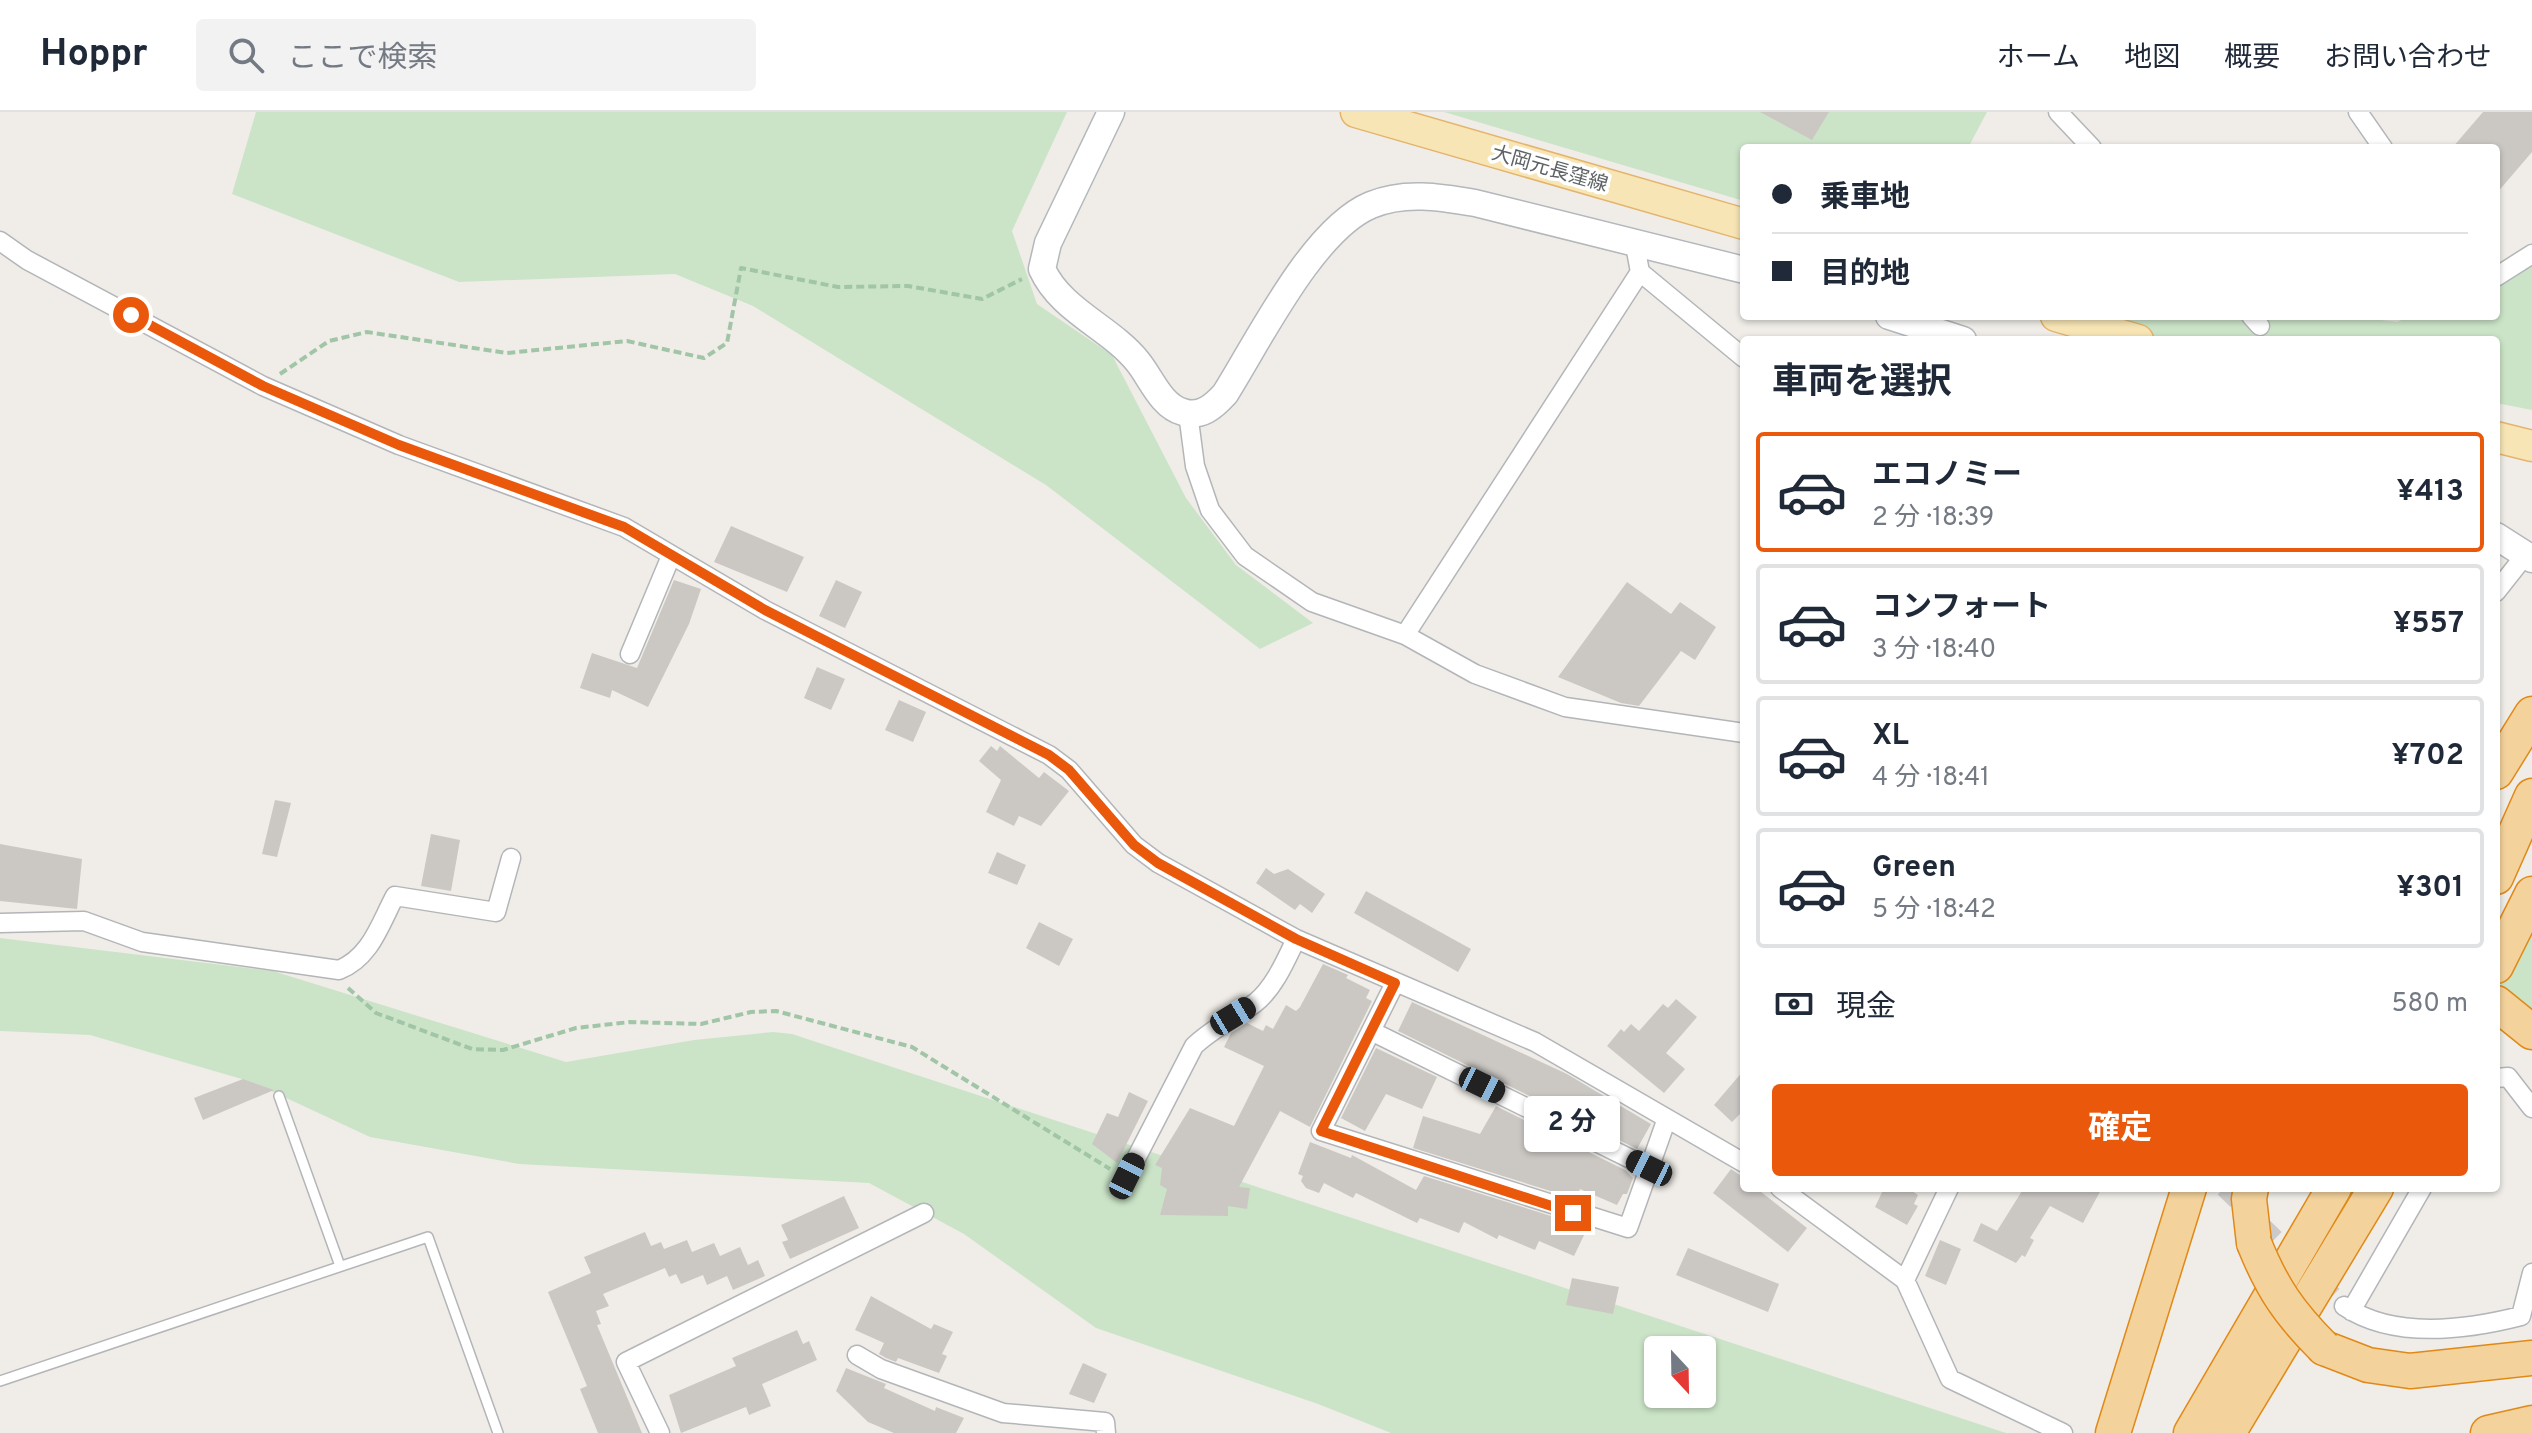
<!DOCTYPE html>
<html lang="ja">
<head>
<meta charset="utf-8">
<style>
	body { margin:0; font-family:Overpass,"Noto Sans JP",sans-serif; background:#f2f2f3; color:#1f2937; height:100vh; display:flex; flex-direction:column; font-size:30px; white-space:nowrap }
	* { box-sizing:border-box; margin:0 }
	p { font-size:26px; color:#747a83 }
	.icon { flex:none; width:44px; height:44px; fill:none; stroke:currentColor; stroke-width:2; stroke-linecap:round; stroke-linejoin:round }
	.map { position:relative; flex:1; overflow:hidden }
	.drawer { position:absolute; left:1740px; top:224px; width:760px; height:856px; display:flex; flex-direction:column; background:#fff; border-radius:8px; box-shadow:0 2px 6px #0004 }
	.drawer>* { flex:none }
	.hud { position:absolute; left:1740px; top:32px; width:760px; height:176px; border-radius:8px; box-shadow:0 2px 6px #0004; display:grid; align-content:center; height:176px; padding:0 32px; background:#fff }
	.needle { width:52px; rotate:158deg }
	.tools { position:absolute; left:1644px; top:1224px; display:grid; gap:16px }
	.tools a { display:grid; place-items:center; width:72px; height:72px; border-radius:8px; background:#fff; box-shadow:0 2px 6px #0004; font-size:40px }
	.end { position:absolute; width:36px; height:36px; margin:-18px; border:10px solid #ea580c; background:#fff; box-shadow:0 0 0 4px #fff }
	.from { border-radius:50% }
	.bubble { position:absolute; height:56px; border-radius:8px; background:#fff; box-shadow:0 2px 6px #0004; font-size:26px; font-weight:700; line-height:56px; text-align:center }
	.car { position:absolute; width:24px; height:48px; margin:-24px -12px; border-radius:10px; box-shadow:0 0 6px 2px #0007; background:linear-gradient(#222 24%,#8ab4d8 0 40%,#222 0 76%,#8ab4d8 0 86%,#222 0) }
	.hud b { display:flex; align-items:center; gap:28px; height:76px; font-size:30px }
	.hud b+b { border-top:2px solid #e0e1e3 }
	.hud i { width:20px; height:20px; background:#1f2937 }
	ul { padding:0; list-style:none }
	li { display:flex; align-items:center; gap:24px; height:120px; margin:0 16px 12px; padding:0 16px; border:4px solid #e0e1e3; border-radius:8px }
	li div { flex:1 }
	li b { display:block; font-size:30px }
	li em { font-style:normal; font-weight:700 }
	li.selected { border-color:#ea580c }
	li>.icon { width:72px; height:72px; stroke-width:1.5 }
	h2 { padding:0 32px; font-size:36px; line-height:96px }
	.pay { display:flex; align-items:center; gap:20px; height:88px; padding:0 32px; font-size:30px }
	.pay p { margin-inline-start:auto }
	.button { display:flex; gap:16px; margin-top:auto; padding:16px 32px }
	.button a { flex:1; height:92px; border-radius:8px; background:#ea580c; color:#fff; font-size:32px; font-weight:700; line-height:92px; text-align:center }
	header { display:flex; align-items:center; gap:48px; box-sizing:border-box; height:112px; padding:0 40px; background:#fff; border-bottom:2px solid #e0e1e3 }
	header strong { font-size:38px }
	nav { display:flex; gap:44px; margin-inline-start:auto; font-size:28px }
	.search { width:560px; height:72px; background:#f2f2f3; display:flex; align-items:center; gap:20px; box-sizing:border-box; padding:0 28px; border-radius:8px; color:#747a83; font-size:30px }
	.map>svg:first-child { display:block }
	.green { fill:#cbe4c7; fill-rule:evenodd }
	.building { fill:#cbc8c4 }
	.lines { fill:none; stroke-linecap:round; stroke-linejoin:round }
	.street-tunnel { stroke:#cccac8; stroke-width:18; stroke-dasharray:18 9; stroke-linecap:butt }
	.lane-casing { stroke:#b3b5b8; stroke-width:12 }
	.street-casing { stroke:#b3b5b8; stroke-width:21 }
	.secondary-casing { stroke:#b4b7bb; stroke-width:29 }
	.primary-casing { stroke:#e4b46c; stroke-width:33 }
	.highway-casing { stroke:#e18917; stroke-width:37 }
	.path { stroke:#a1c5a7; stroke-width:4; stroke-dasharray:8 4; stroke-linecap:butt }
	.lane { stroke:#fff; stroke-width:9 }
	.street { stroke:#fff; stroke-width:18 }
	.secondary { stroke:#fff; stroke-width:26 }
	.primary { stroke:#f7e5b5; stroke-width:30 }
	.highway { stroke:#f3d29c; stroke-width:34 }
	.highway-bridge-casing { stroke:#e18917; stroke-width:37; stroke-linecap:butt }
	.highway-bridge { stroke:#f3d29c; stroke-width:34 }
	.route { stroke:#ea580c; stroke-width:10 }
	.labels { text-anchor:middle; stroke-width:7; stroke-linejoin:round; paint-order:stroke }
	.street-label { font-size:20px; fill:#5f6366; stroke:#fff }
</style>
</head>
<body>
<header>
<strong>Hoppr</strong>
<div class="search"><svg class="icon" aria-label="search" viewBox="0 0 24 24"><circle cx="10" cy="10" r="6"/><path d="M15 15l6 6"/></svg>ここで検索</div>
<nav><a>ホーム</a><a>地図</a><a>概要</a><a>お問い合わせ</a></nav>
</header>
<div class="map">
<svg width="2532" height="1321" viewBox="0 0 2532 1321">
	<rect width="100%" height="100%" fill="#f0ede8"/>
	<path class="green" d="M256,0H1067L1012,119L1037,192L1112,243L1186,386L1236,453L1313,511L1260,537L1046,373L753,194L675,162L459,170L232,82Z
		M1444,0H1987L1968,36H1744V89Z
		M2532,134V298L2496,291V228H2166L2085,213L2081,204H2350L2397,210L2410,204H2496V164Z
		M2532,801V913L2499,876Z
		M0,826L273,859L566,950L694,928L773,920L792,922L2006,1321H1391L1318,1292L1096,1216L964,1122L869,1071L519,1052L370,1025L252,970L90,923L0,919ZM1658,1238H1702V1282H1658Z"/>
	<path class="building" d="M1760,0H1829L1812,28Z
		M2483,0H2532V40L2496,82V36H2452Z
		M731,414L804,445L787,480L714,450Z
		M674,468L701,477L689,512L648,595L612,578L610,586L580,576L592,541L637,556Z
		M836,468L862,480L845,516L819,504Z
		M1627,470L1671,502L1680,490L1716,515L1695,548L1681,539L1639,594L1621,591L1558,565Z
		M817,555L845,567L831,598L804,586Z
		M899,588L926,600L913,630L885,618Z
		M991,634L997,639L1000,634L1039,666L1044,660L1069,679L1041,714L1019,704L1014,714L986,700L1001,668L979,649Z
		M275,688L291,691L277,745L262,742Z
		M431,722L460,728L451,779L421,774Z
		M0,732L82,747L77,797L0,789Z
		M997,740L1026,753L1017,773L988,761Z
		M1266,756L1274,762L1288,757L1325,782L1312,801L1300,792L1295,798L1256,771Z
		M1366,779L1471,837L1458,860L1354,801Z
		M1039,810L1073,827L1059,854L1026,836Z
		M1323,852L1348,863L1346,866L1370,878L1366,886L1372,889L1310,1015L1280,999L1239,1075L1250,1076L1247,1097L1228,1094V1104L1160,1103L1167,1077L1160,1073L1162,1056L1155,1053L1190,996L1234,1014L1264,954L1224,935L1231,921L1247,911L1263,919L1266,913L1273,917L1286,893L1296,899L1300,895Z
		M1676,887L1697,905L1666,941L1685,957L1664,981L1607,934L1621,917L1624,920L1631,912L1639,919L1663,892L1668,896Z
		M1412,890L1567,962L1651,1012L1637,1037L1398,919Z
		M1376,936L1437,965L1422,997L1386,982L1365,1019L1341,1006Z
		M1744,958V998L1732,1010L1714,993Z
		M243,967L274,978L203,1008L194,986Z
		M1129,980L1148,989L1117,1051L1092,1032L1107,1001L1118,1005Z
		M1496,994L1625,1058L1633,1066L1627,1082H1623L1617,1093L1580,1077L1576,1087L1413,1036L1423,1004L1480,1022Z
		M1310,1030L1351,1046L1352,1043L1416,1078L1424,1064L1567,1109L1586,1119L1574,1144L1539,1129L1535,1138L1499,1123L1497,1127L1464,1110L1459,1121L1420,1106L1417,1111L1356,1081L1353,1086L1324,1071L1319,1081L1306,1076L1301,1069L1303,1064L1298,1062Z
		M1731,1057L1744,1066V1076H1756L1807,1116L1788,1140L1713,1081Z
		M1884,1076H1907L1918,1083L1914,1092L1918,1094L1907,1113L1875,1095Z
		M2016,1076H2102L2083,1111L2050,1094L2030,1126L2034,1128L2025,1145L2022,1143L2016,1151L1973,1129L1981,1111L1997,1119L2022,1079Z
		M844,1084L859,1116L790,1147L782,1130L788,1128L781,1113Z
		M645,1120L651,1134L661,1130L664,1137L687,1128L692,1140L714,1131L720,1144L740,1135L748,1153L758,1148L765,1164L733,1178L727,1164L707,1173L703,1163L681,1172L676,1162L669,1165L665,1156L603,1182L609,1194L596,1199L601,1212L597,1213L642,1321H598L580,1277L587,1274L548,1180L591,1161L584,1145Z
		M1940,1128L1961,1137L1946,1173L1925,1164Z
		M1688,1136L1779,1172L1768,1200L1676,1163Z
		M1572,1166L1619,1175L1613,1202L1566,1193Z
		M871,1184L931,1217L934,1212L953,1220L942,1242L947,1244L939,1261L898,1246L896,1250L886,1246L879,1242L884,1231L855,1218Z
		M797,1218L803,1232L809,1229L817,1248L762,1272L771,1294L749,1303L746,1295L681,1321L669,1283L736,1254L732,1246Z
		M1083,1251L1107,1262L1094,1291L1069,1282Z
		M846,1256L886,1272L884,1276L935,1299L936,1295L964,1306L956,1321H894L868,1310L836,1279Z"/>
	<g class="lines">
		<path class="street-tunnel" d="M2224,1076L2344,1194"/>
		<defs>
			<path id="lane" d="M279,984L340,1154
				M0,1269L428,1125L498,1321"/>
			<path id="street" d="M2058,0L2092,36
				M2358,0L2383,36
				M1634,128L1640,160L1744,246
				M0,129L27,148L263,274L399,333L624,415L765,498L1049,643L1069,658L1134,733L1158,751L1296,827L1535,930L1744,1051
				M2496,165L2532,142
				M2251,204L2260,214
				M1188,301L1195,354L1210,398L1245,444L1312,490L1405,523L1475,562L1565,595L1744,621
				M2496,480L2526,442
				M1405,523L1640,160
				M630,542L671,444
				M0,811L84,809L142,830L339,858C371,845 380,812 395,784L496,800L511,746
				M1395,871L1321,1019L1628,1116L1666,1009
				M1371,919L1649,1056
				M2496,966L2508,965L2532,996
				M1127,1064L1194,934C1213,916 1235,906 1255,891C1274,876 1286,848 1296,827
				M1780,1076L1905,1168L1950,1267L2063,1321
				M1905,1168L1949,1076
				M2344,1194C2394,1228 2466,1218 2521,1204L2532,1161
				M2351,1199L2422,1076
				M857,1243L881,1257L1003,1301L1105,1310L1106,1321
				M660,1321L626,1250L924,1101"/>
			<path id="secondary" d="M1111,0L1048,131L1042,157C1061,199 1110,215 1138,250C1151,266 1161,294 1183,300C1201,306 1214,294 1225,282C1259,228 1313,117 1371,93C1404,79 1440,85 1475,91L1744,158
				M1889,204L1963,228
				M2496,424L2532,447"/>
			<path id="primary" d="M1356,0L1744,112
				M2056,204L2138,228
				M2496,325L2532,334"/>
			<path id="highway" d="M2496,660L2532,602
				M2496,765L2532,684
				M2496,854L2532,782
				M2496,891L2532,920
				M2251,1076L2249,1087L2254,1131
				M2324,1236L2368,1253L2410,1259L2532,1246
				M2113,1321L2189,1076
				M2191,1321L2334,1076
				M2228,1321L2376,1076
				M2488,1321L2532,1311"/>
		</defs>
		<use href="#lane" class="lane-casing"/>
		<use href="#street" class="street-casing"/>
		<use href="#secondary" class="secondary-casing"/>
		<use href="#primary" class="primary-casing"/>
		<use href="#highway" class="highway-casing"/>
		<path class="path" d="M280,262L329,229L367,220L507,241L627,229L704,246L727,231L741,156L838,175L908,174L982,187L1022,167
			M348,876L376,901L472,937L503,938L576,916L630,910L701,912L751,900L776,899L912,935L1110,1057"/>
		<use href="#lane" class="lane"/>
		<use href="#street" class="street"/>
		<use href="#secondary" class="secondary"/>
		<use href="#primary" class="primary"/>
		<use href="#highway" class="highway"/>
		<defs>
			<path id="highway-bridge" d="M2254,1131C2272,1176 2289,1201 2324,1236"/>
		</defs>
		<use href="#highway-bridge" class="highway-bridge-casing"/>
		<use href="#highway-bridge" class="highway-bridge"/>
	</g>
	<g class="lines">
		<path class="route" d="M131,203L263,274L399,333L624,415L765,498L1049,643L1069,658L1134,733L1158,751L1296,827L1395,871L1321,1019L1573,1101"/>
	</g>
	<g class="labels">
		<g class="street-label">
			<text transform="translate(1550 56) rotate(16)" y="7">大岡元長窪線</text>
		</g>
	</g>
</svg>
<div class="tools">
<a><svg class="needle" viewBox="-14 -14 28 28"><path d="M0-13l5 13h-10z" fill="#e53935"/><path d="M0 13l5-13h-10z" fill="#747a83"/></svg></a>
</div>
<i class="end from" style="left:131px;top:203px"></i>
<i class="end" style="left:1573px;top:1101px"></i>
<div class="bubble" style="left:1524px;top:984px;width:96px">2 分</div>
<i class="car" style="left:1233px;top:904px;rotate:59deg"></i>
<i class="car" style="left:1482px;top:973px;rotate:116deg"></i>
<i class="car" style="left:1649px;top:1056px;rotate:296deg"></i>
<i class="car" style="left:1127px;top:1064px;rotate:26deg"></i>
<div class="hud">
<b><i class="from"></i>乗車地</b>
<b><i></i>目的地</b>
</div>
<section class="drawer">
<h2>車両を選択</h2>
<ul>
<li class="selected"><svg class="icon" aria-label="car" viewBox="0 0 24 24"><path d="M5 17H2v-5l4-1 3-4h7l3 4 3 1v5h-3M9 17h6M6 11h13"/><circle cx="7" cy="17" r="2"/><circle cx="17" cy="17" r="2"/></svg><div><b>エコノミー</b><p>2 分 · 18:39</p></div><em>¥413</em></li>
<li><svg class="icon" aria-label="car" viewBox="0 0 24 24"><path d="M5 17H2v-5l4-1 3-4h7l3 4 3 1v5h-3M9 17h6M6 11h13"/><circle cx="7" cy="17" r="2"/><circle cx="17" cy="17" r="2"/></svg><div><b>コンフォート</b><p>3 分 · 18:40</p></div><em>¥557</em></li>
<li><svg class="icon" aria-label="car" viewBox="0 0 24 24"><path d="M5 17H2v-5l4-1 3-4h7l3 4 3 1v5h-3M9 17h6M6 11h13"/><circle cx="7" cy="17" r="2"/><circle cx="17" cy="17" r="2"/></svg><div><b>XL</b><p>4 分 · 18:41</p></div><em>¥702</em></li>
<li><svg class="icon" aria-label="car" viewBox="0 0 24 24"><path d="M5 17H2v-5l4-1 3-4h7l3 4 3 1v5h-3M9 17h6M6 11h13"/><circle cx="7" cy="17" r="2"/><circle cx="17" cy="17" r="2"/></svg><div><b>Green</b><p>5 分 · 18:42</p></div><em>¥301</em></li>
</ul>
<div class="pay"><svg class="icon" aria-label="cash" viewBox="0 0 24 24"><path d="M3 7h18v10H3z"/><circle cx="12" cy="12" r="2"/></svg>現金<p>580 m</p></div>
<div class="button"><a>確定</a></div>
</section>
</div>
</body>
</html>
